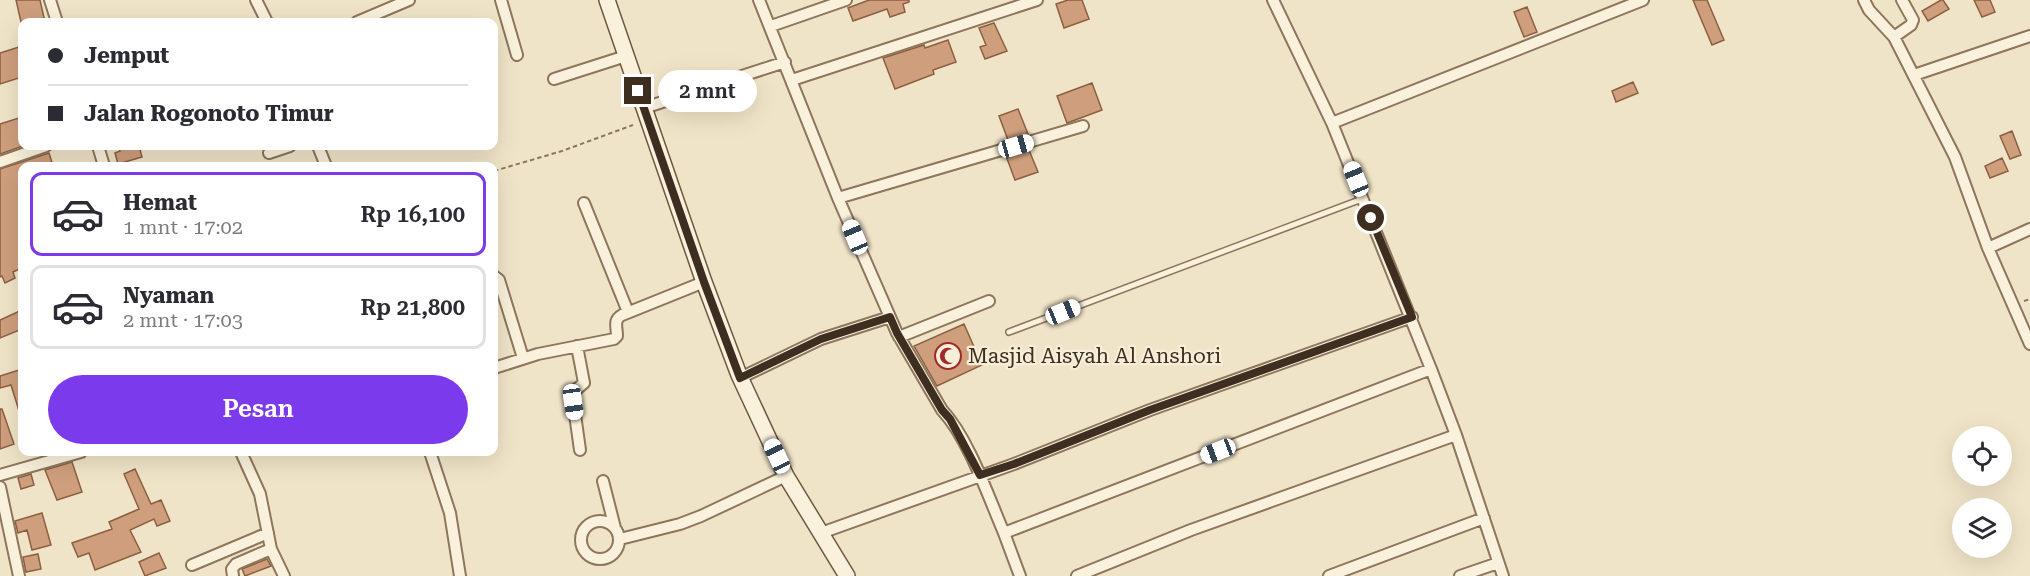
<!DOCTYPE html>
<html lang="id">
<head>
<meta charset="utf-8">
<style>
	body { margin:0; font-family:"Roboto Serif",serif; background:#f2f2f3; color:#2b2b33; height:100vh; display:flex; flex-direction:column; font-size:22px; white-space:nowrap }
	* { box-sizing:border-box; margin:0 }
	p { font-size:20px; color:#7c7c81 }
	.icon { flex:none; width:33px; height:33px; fill:none; stroke:currentColor; stroke-width:2; stroke-linecap:round; stroke-linejoin:round }
	.map { position:relative; flex:1; overflow:hidden }
	.details { position:absolute; left:18px; top:162px; width:480px; height:294px; display:flex; flex-direction:column; background:#fff; border-radius:12px; box-shadow:0 6px 24px #0002 }
	.details>* { flex:none }
	.banner { position:absolute; left:18px; top:18px; width:480px; height:132px; border-radius:12px; box-shadow:0 6px 24px #0002; display:grid; align-content:center; height:132px; padding:0 30px; background:#fff }
	.buttons { position:absolute; left:1952px; top:426px; display:grid; gap:12px }
	.buttons a { display:grid; place-items:center; width:60px; height:60px; border-radius:50%; background:#fff; box-shadow:0 6px 24px #0002; font-size:30px }
	.end { position:absolute; width:27px; height:27px; margin:-14px; border:8px solid #3d2e20; background:#fff; box-shadow:0 0 0 3px #fff }
	.from { border-radius:50% }
	.bubble { position:absolute; height:42px; border-radius:21px; background:#fff; box-shadow:0 6px 24px #0002; font-size:20px; font-weight:600; line-height:42px; text-align:center }
	.car { position:absolute; width:18px; height:36px; margin:-18px -9px; border-radius:8px; box-shadow:0 0 4px 2px #0007; background:linear-gradient(#fff 24%,#345 0 40%,#fff 0 76%,#345 0 86%,#fff 0) }
	.banner b { display:flex; align-items:center; gap:21px; height:57px; font-size:22px }
	.banner b+b { border-top:2px solid #e1e1e2 }
	.banner i { width:15px; height:15px; background:#2b2b33 }
	ul { padding:10px 0 0; list-style:none }
	li { display:flex; align-items:center; gap:18px; height:84px; margin:0 12px 9px; padding:0 18px; border:3px solid #e1e1e2; border-radius:12px }
	li div { flex:1 }
	li b { display:block; font-size:22px }
	li em { font-style:normal; font-weight:600 }
	li.selected { border-color:#7c3aed }
	li>.icon { width:54px; height:54px; stroke-width:1.5 }
	.button { display:flex; gap:12px; margin-top:auto; padding:12px 30px }
	.button a { flex:1; height:69px; border-radius:36px; background:#7c3aed; color:#fff; font-size:24px; font-weight:600; line-height:69px; text-align:center }
	.map>svg:first-child { display:block }
	.building { fill:#cf9f7d; stroke:#8d5f41; stroke-width:1.5 }
	.lines { fill:none; stroke-linecap:round; stroke-linejoin:round }
	.lane-casing { stroke:#8d765c; stroke-width:8 }
	.street-casing { stroke:#8d765c; stroke-width:14 }
	.secondary-casing { stroke:#6f573f; stroke-width:18 }
	.path { stroke:#8d765c; stroke-width:2; stroke-dasharray:4.5 3; stroke-linecap:butt }
	.lane { stroke:#faf1dc; stroke-width:5 }
	.street { stroke:#faf1dc; stroke-width:10 }
	.secondary { stroke:#faf1dc; stroke-width:15 }
	.route { stroke:#3d2e20; stroke-width:8 }
	.labels { text-anchor:middle; stroke-width:4.5; stroke-linejoin:round; paint-order:stroke }
	.poi-label { font-size:21px; fill:#3d2e20; stroke:#f7eed8; text-anchor:start }
</style>
</head>
<body>
<div class="map">
<svg width="2030" height="576" viewBox="0 0 2030 576">
	<rect width="100%" height="100%" fill="#f0e4c8"/>
	<path class="building" d="M16,0H40L45,22H21Z
		M869,0H909V2L903,4L905,12L890,17L887,9L853,21L848,8Z
		M1068,0H1082L1089,19L1064,28L1056,4Z
		M1693,0H1707L1724,40L1712,45Z
		M1941,0H1943L1949,9L1928,21L1922,11Z
		M1974,0H1990L1995,12L1982,17Z
		M1527,7L1537,32L1524,37L1514,12Z
		M994,23L1007,51L985,59L980,47L986,45L979,28Z
		M948,40L956,62L933,70L934,74L895,89L883,58L924,45L925,48Z
		M22,46V77L0,84V53Z
		M1633,82L1638,93L1616,102L1612,91Z
		M1092,83L1102,110L1067,123L1057,96Z
		M1018,109L1028,134L1008,140L999,116Z
		M22,117L23,146L0,154V124Z
		M2012,131L2021,155L2010,159L2000,136Z
		M119,146H139L142,157L118,164L115,153L120,151Z
		M1029,150L1038,172L1015,180L1006,156Z
		M49,153L53,166H22V268L13,272L15,278L5,283L2,276L0,277V169Z
		M2002,158L2008,171L1990,178L1985,166Z
		M22,310V329L0,338V320Z
		M964,324L982,365L937,386L914,346Z
		M22,369V413L20,414L11,385L0,388V376Z
		M0,409H2L14,444L0,449Z
		M72,462L82,492L57,500L45,470Z
		M135,469L151,504L161,500L170,521L157,526L154,519L130,530L141,552L95,570L89,553L78,557L72,543L112,529L109,522L139,509L124,474Z
		M31,474L34,485L21,489L18,478Z
		M42,513L51,545L32,550L27,530L18,533L15,521Z
		M159,553L166,568L145,576L139,562Z
		M38,554L41,569L26,572L23,557Z
		M267,559L271,566L245,576L242,569Z"/>
	<g class="lines">
		<defs>
			<path id="lane" d="M1009,332L1362,199"/>
			<path id="street" d="M50,0L57,22
				M256,0L267,22
				M501,0L517,55
				M759,0L838,198L897,333L942,410C969,439 988,496 1004,533L1431,369L1332,123L1643,0
				M1273,0L1332,123
				M1864,0L1869,10L1894,37L1955,157L1988,248L2030,344
				M357,22L409,0
				M771,26L846,0
				M1894,37L1911,25L1913,20L1902,0
				M1914,75L2030,36
				M554,79L626,56
				M792,80L1037,0
				M644,108L785,62
				M98,146L104,166
				M318,146L326,166
				M269,153L290,146
				M0,162L46,146
				M838,198L1083,126
				M584,203L628,312
				M1988,248L2030,229
				M494,276L499,280L523,358
				M899,337L989,301
				M577,346L584,383L572,393L580,450
				M494,368L538,354L614,339L617,336C617,327 613,320 622,315L704,282
				M1431,369L1456,435L1503,576
				M740,378L821,339L890,317
				M241,452L260,494L271,549L284,576
				M430,452L450,513L460,576
				M0,475L81,452
				M603,481L615,528
				M0,487L19,576
				M581 540a19 19 0 1 1 38 0a19 19 0 1 1-38 0Z
				M821,533L1014,464L1150,410L1412,317
				M1004,533L1020,576
				M620,539L680,524L701,516L786,476
				M192,565L268,533
				M233,576L232,569L236,564L271,549
				M1077,576L1191,530L1456,435
				M1329,576L1484,518
				M1460,576L1498,563"/>
			<path id="secondary" d="M607,0L704,282L739,375L786,476L847,576"/>
		</defs>
		<use href="#lane" class="lane-casing"/>
		<use href="#street" class="street-casing"/>
		<use href="#secondary" class="secondary-casing"/>
		<path class="path" d="M494,171L562,151L633,125
			M2024,301L2030,299"/>
		<use href="#lane" class="lane"/>
		<use href="#street" class="street"/>
		<use href="#secondary" class="secondary"/>
	</g>
	<g class="lines">
		<path class="route" d="M638,91L704,282L740,378L821,339L890,317L897,333L942,410L950,419L980,475L1014,464L1150,410L1412,317L1371,218"/>
	</g>
	<defs>
		<symbol id="mosque-ring" viewBox="-11 -11 22 22"><circle r="9.5" fill="#f7eed8" stroke="#9e2a2b" stroke-width="1.5"/><path d="M3.5-4.9A6 6 0 1 0 3.5 4.9A5 5 0 1 1 3.5-4.9Z" fill="#9e2a2b"/></symbol>
	</defs>
	<g fill-rule="evenodd">
		<use href="#mosque-ring" x="933" y="341" width="30" height="30"/>
	</g>
	<g class="labels">
		<g class="poi-label">
			<text x="968" y="363">Masjid Aisyah Al Anshori</text>
		</g>
	</g>
</svg>
<div class="buttons">
<a><svg class="icon" aria-label="locate" viewBox="0 0 24 24"><circle cx="12" cy="12" r="6"/><path d="M12 2v4M12 18v4M2 12h4M18 12h4"/></svg></a>
<a><svg class="icon" aria-label="layers" viewBox="0 0 24 24"><path d="M12 4l9 5-9 5-9-5zM3 14l9 5 9-5"/></svg></a>
</div>
<i class="end from" style="left:1371px;top:218px"></i>
<i class="end" style="left:638px;top:91px"></i>
<div class="bubble" style="left:658px;top:70px;width:99px">2 mnt</div>
<i class="car" style="left:1016px;top:146px;rotate:74deg"></i>
<i class="car" style="left:1356px;top:179px;rotate:338deg"></i>
<i class="car" style="left:855px;top:237px;rotate:337deg"></i>
<i class="car" style="left:1063px;top:312px;rotate:68deg"></i>
<i class="car" style="left:573px;top:402px;rotate:172deg"></i>
<i class="car" style="left:1218px;top:451px;rotate:249deg"></i>
<i class="car" style="left:777px;top:456px;rotate:335deg"></i>
<div class="banner">
<b><i class="from"></i>Jemput</b>
<b><i></i>Jalan Rogonoto Timur</b>
</div>
<section class="details">
<ul>
<li class="selected"><svg class="icon" aria-label="car" viewBox="0 0 24 24"><path d="M5 17H2v-5l4-1 3-4h7l3 4 3 1v5h-3M9 17h6M6 11h13"/><circle cx="7" cy="17" r="2"/><circle cx="17" cy="17" r="2"/></svg><div><b>Hemat</b><p>1 mnt · 17:02</p></div><em>Rp 16,100</em></li>
<li><svg class="icon" aria-label="car" viewBox="0 0 24 24"><path d="M5 17H2v-5l4-1 3-4h7l3 4 3 1v5h-3M9 17h6M6 11h13"/><circle cx="7" cy="17" r="2"/><circle cx="17" cy="17" r="2"/></svg><div><b>Nyaman</b><p>2 mnt · 17:03</p></div><em>Rp 21,800</em></li>
</ul>
<div class="button"><a>Pesan</a></div>
</section>
</div>
</body>
</html>
